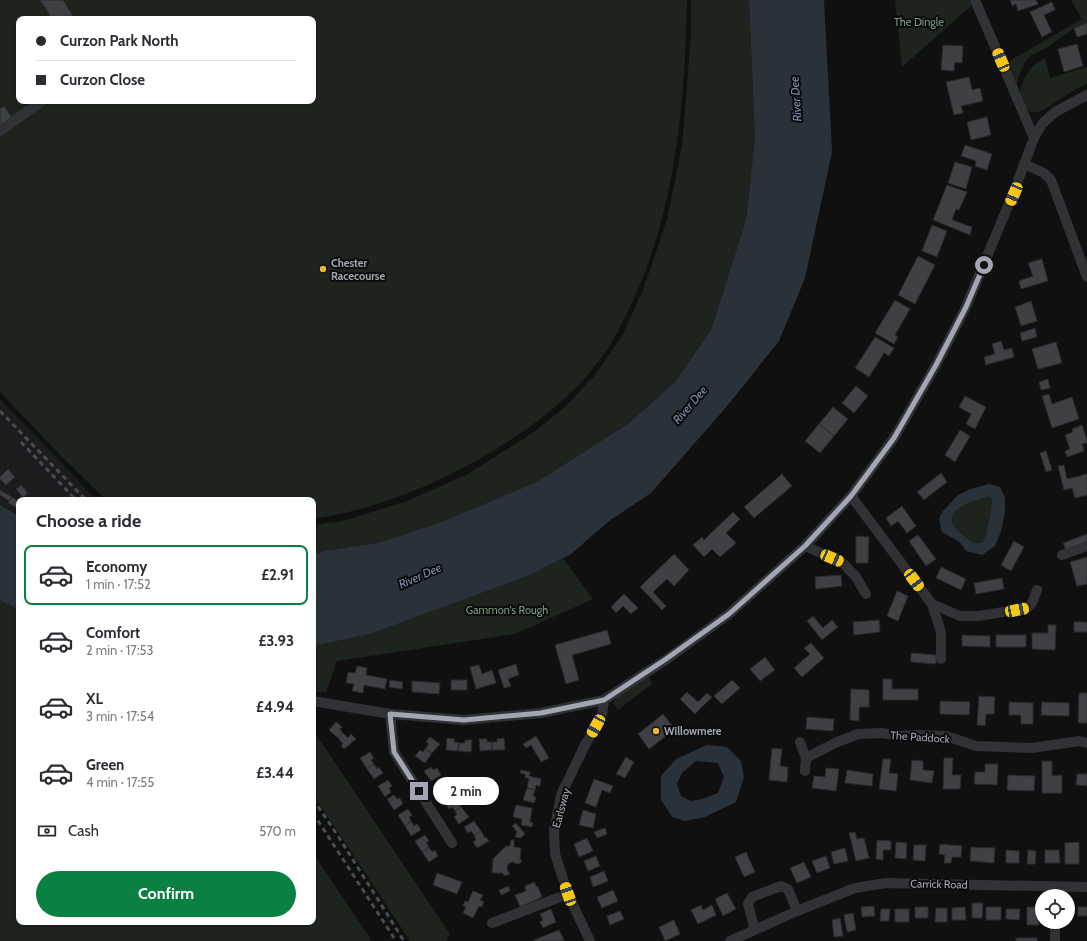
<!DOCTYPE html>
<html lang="en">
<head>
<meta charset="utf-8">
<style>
	body { margin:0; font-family:Cabin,sans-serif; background:#f2f2f3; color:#2b2b33; height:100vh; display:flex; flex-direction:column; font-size:15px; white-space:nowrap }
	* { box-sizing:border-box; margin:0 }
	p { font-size:13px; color:#7c7c81 }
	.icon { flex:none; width:22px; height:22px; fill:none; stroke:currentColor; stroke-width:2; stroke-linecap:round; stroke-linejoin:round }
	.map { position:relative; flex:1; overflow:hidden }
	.details { position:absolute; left:16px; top:497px; width:300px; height:428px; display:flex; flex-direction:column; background:#fff; border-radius:8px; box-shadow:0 1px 3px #0004 }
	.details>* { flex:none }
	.hud { position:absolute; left:16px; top:16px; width:300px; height:88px; border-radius:8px; box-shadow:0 1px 3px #0004; display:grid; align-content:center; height:88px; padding:0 20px; background:#fff }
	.tools { position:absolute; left:1035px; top:889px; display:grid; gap:8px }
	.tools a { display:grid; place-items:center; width:40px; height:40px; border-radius:50%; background:#fff; box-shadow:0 1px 3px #0004; font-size:20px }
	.end { position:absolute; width:18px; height:18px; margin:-9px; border:5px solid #a2a6b2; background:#111; box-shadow:0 0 0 2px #111 }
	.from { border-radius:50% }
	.bubble { position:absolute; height:28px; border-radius:14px; background:#fff; box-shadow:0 1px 3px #0004; font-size:13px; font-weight:700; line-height:28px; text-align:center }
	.car { position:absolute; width:12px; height:24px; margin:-12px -6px; border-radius:5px; box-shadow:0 0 3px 1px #0007; background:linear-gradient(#f5c518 24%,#345 0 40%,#f5c518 0 76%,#345 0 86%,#f5c518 0) }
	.hud b { display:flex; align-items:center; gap:14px; height:38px; font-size:15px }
	.hud b+b { border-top:1px solid #e1e1e2 }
	.hud i { width:10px; height:10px; background:#2b2b33 }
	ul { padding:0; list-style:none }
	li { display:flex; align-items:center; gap:12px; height:60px; margin:0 8px 6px; padding:0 12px; border:2px solid transparent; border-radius:8px }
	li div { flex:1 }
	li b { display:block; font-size:15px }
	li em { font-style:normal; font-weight:700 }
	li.current { border-color:#0b8043 }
	li>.icon { width:36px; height:36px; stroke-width:1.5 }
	h2 { padding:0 20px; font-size:18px; line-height:48px }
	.pay { display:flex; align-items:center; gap:10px; height:44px; padding:0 20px; font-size:15px }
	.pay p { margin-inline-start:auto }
	.cta { display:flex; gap:8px; margin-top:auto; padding:8px 20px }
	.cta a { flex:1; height:46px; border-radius:24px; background:#0b8043; color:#fff; font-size:16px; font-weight:700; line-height:46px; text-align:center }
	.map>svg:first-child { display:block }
	.built { fill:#1c1c1e }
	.green { fill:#1d241e; fill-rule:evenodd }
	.water { fill:#2a3239; fill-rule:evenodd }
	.building { fill:#3f4044; stroke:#2a2a2d }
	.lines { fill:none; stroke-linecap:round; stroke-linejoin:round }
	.minor { stroke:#313236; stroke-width:10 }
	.rail { stroke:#4a4c51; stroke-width:3; stroke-dasharray:5 4; stroke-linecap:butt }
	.route { stroke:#a2a6b2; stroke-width:5 }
	.poi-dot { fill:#e9b830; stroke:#0b0b0c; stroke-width:1.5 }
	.labels { text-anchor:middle; stroke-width:4; stroke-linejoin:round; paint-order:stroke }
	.park-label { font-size:11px; fill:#799c7e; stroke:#0b0b0c }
	.poi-label { font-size:11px; font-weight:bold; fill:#a2a6b2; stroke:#0b0b0c; text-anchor:start }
	.street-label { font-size:11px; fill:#a2a6b2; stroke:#0b0b0c }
	.water-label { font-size:12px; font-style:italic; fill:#7991ac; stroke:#0b0b0c }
</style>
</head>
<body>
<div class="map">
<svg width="1087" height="941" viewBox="0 0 1087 941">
	<rect width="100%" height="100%" fill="#101011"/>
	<path class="built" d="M0,399L41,441L96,500H19V516L0,505Z"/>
	<path class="green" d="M0,0H687C685,102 676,207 633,300C623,322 613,343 598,362C568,402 525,432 483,457C430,487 373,510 313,519V500H106L59,454L0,392ZM19,19H313V101H19Z
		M691,0H749L755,138L746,220L711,330L675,382L629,423L537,482L441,522L382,542L325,551L313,554V525L343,521L404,502L466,475L534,432L566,406L595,375L622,336L643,290L667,220L682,146L691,35Z
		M895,0H969L971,6L902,67Z
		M1071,0H1087V23L1074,28L1048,47L1032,55L1026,60L1020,73L1016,86L1006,63L1082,19Z
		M1045,58L1050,78L1087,67V83L1076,89L1042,111C1026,116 1025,106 1019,94C1025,76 1027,68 1045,58Z
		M990,496L992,502L990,517L986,536L982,543H973L957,530L951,520L955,511L968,503Z
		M563,558L593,599L515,634L337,661L326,692H313V646L370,634L530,575Z
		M0,600L19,610V922H313V853L372,941H0Z
		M649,677L652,684L618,710L613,703L621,692Z
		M313,730L450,934L446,941H410L313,794Z"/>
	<path class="water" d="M749,0H824L832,152L805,278L779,341L728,405L651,493L609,521L571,554L530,575L370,634L313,646V554L325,551L382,542L441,522L537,482L629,423L675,382L711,330L746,220L755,138Z
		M989,484L1000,487L1005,498V512L1001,531L995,546L982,555L966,551L960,542L942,532L939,519L943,511L958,495L971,489ZM990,496L992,502L990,517L986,536L982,543H973L957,530L951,520L955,511L968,503Z
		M0,505L19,516V610L0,600Z
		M707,745L727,747L741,761L744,777L736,802L705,817L685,821L672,817L661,800V776L676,759ZM696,761L718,763L724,777L718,793L702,799L691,801L681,796L677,784L682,773Z"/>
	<path class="building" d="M40,0H63L75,19H43L50,15Z
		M1010,0H1036L1038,4L1018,11L1016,4L1012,6Z
		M1052,2L1055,10L1044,15L1052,32L1042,37L1030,12Z
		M1087,23V34L1077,37L1074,28Z
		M1077,44L1083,66L1064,72L1058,49Z
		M943,45L963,46L962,63L955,62L954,71L941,70Z
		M969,77L972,90L980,88L983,101L961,106L963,113L954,115L946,82Z
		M4,106L12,118L0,126V109Z
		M987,117L991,135L971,140L967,122Z
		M965,145L992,154L987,170L975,166L976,161L961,156Z
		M955,162L972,167L966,189L948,183Z
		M947,185L967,192L959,210L956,209L952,220L972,227L970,235L933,220Z
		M932,225L947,231L937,257L922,251Z
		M918,256L935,265L915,304L898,295Z
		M1042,259L1048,281L1021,289L1019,281L1033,276L1028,263Z
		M895,300L910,309L895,335L898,337L894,344L875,333Z
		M1031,301L1037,321L1021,326L1015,307Z
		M1035,328L1037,337L1022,341L1020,333Z
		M875,337L894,348L889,356L884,353L869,377L855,368Z
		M1001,341L1004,350L1012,348L1014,357L986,365L984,357L995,354L992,344Z
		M1056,342L1062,363L1038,369L1032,349Z
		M1048,379L1050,388L1041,390L1039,382Z
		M856,386L868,396L854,413L842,403Z
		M1049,394L1052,404L1072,397L1079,419L1052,428L1042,396Z
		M965,396L986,407L975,429L966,424L971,414L959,407Z
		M833,407L848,419L834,436L819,424Z
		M819,424L834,436L820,453L805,441Z
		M1082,425L1087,440V443L1082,444L1084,451L1067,457L1065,451L1070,449L1065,435L1073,432L1072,429Z
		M960,430L970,436L955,462L945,455Z
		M1046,451L1052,470L1046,472L1040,453Z
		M1064,465L1067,479L1087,474V495L1075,498L1072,488L1064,490L1058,466Z
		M8,469L15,477L6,485L0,479V477Z
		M941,473L947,482L924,500L917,492Z
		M782,474L792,486L754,518L744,507Z
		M21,485L28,493L23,497L16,489Z
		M0,490L12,497L9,501L0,495Z
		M12,497L19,501V509L8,503Z
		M902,506L916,526L907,533L898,521L891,526L886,518Z
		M733,512L740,519L726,533L736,543L720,557L712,549L704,557L693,545L702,537L704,540Z
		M1087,534V543L1066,550L1063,543Z
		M918,535L936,559L926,566L909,541Z
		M856,536L869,537L868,563H856Z
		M1014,541L1024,547L1011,571L1001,565Z
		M674,554L689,570L674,586L667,579L653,592L666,606L662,610L640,587Z
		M1087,557V584L1077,586L1070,562Z
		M941,567L966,579L961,590L936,578Z
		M841,575L842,586L816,589L815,577Z
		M1002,578L1004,589L976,594L974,583Z
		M897,591L908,596L898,621L887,616Z
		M624,594L638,608L631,614L623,606L616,613L611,607Z
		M813,616L823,628L832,620L838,627L822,640L807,621Z
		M879,620L880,632L854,635L853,622Z
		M1074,622H1087V632H1074Z
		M1048,625H1056L1055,650L1032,649V633H1048Z
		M607,630L611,644L572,655L579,680L566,684L555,645Z
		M962,635L990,636V647L962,646Z
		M996,635H1026V647H996Z
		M811,643L824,658L802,677L794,668L810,654L804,648Z
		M911,653L936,655V664L911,662Z
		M765,657L775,670L760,681L750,669Z
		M516,664L519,675L508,679L511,686L504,688L498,670Z
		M479,665L482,674L492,670L496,683L476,689L470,667Z
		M357,666L367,668L366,675L387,679L385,689L364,685L363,693L352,691L354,684L346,683L348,672L355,673Z
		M883,679H892V689H918V700H883Z
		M390,680L403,682L402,689L389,687Z
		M451,680H467V690H451Z
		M732,680L740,688L722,704L714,696Z
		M412,681L440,683L439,694L412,692Z
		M851,689L869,690V707H859V721L850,720Z
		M687,692L698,702L707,693L712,697L695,714L680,699Z
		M1079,693H1087V723H1078Z
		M979,696L995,697L994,714H986L985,726L977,725Z
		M940,701L970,702L969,715L940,714Z
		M1009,702L1033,703V724H1021V715H1009Z
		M1042,702L1069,703V716L1041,715Z
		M663,714L675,729L649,749L638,734Z
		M807,717L834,719L833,731L806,729Z
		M336,722L342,727L340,729L343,733L338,738L329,730Z
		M343,733L348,738L351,734L356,739L344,749L341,746L343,744L338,738Z
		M536,736L549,758L541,762L531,745L526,748L523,744Z
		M430,737L440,744L432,753L425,749L429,744L426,742Z
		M447,738L455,739L454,742L459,743L458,751L446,750Z
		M504,738L505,750H492V742H497V739Z
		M479,739H487V742H492V750L480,751Z
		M465,740H472L471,752L458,751L459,743H465Z
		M772,748L782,749L780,766L788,767L787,782L769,780Z
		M425,749L432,753L425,763L415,756L420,750L423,752Z
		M370,752L374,758L371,760L374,764L367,769L360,758Z
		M626,757L634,762L625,778L616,774Z
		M944,758H953L952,775H961L960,789H943Z
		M883,759H891L889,773L898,774L896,791L879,789Z
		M912,760L923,761V770L934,771L932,783L910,780Z
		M1042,761H1052V776L1062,775V793H1042Z
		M374,764L377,769L379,767L383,773L374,779L367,769Z
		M985,764H998L997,785L974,784L975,772H985Z
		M431,767L433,770L437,768L441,775L431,781L424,771Z
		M826,768L839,769L836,791L812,788L814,776L825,777Z
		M521,770L530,772L529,776L541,779L540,786L536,785L535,790L527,788L529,778H525V774L520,773Z
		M847,770L873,774L872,786L845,783Z
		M1087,773V786L1076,785L1077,774H1087Z
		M1008,775L1035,776L1034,791L1007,790Z
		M594,779L613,786L610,793L602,790L596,807L585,803Z
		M388,780L392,786L389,788L391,792L385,797L378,786Z
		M444,781L451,792L445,796L442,792L439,794L435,788Z
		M527,788L535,790L533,796L536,797L534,803L523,800Z
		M394,795L397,799L400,798L403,804L394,810L387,799Z
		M454,796L461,807L455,811L452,807L449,809L445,803Z
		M516,805L532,808L530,822L533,823L532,827L521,825L522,819L513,817Z
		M461,807L469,817L459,824L454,817L457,815L455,811Z
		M408,809L412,815L409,817L411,821L405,826L398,815Z
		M583,810L596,814L593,828L579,825Z
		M411,821L414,826L417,824L421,830L411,836L405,826Z
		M474,821L481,831L474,835L471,831L468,833L464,827Z
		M516,823L525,834L521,838L515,837L517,832L512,826Z
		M605,828L607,834L597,838L594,832Z
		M481,831L485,838L486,837L489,841L477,848L473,842L476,840L474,835Z
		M855,832L857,839L864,838L869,858L856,861L849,833Z
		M425,835L429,841L426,843L429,847L422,852L415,841Z
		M587,838L593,851L579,857L574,844Z
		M511,840H514V847L521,848L520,859L522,862L518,864L512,862L508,864L507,870L510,874L505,876L502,873H492L493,859L506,846H510Z
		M877,840L891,841V850H883V860L876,859Z
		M896,842L907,843L906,859L895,858Z
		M1079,842V864H1065V843Z
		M940,844L962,846L961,857H952L951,863H944L945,855L939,854Z
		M914,845H926L925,861L913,860Z
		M429,847L432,852L435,850L438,856L429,862L422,852Z
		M971,847L995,848L994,863L970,861Z
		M845,848L848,861L834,864L831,852Z
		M1006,850L1019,851V863H1006Z
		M1028,850L1036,851L1035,864H1027Z
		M1045,850H1059L1060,863H1045Z
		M746,852L755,872L744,877L735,857Z
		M596,856L600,866L588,871L584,861Z
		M826,856L830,868L817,873L812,861Z
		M804,862L811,877L797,883L790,868Z
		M604,871L608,881L593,887L590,877Z
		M437,873L462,882L457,894L433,885Z
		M534,882L537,887H538L542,897L520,907L515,895L526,891L525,886Z
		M509,886L510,891L501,895L499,890Z
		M613,890L618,901L602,908L597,897Z
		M473,891L483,895L480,900L484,902L482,907L479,906L473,918L463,913L466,907L463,906L465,901L468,902Z
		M727,893L736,909L723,916L715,899Z
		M972,903H983L982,918H972Z
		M701,905L703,910L712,905L716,915L698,924L691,910Z
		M874,906L875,916L862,917L861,907Z
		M915,907H928V918H915Z
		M965,907L966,920H952V908Z
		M986,907H1001V920H986Z
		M1027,907H1038L1039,925H1027Z
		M1078,907H1087V916H1078Z
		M936,908H947V922H935Z
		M551,909L556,922L543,928L540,922L543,920L540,914Z
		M881,909H890L889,921H880Z
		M895,909H909V922H895Z
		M1006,909H1020L1019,920L1006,919Z
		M620,911L624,919L610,925L607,916Z
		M853,913L856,930L847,932L844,915Z
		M840,918L843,936L834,937L832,920Z
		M674,920L680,934L665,941L659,927Z
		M559,930L564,940L560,941H534V940Z
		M1016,938H1037V941H1016Z"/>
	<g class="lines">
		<path class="minor" d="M975,0L1034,138
			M0,131L42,101
			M1024,164L1044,173L1051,180L1087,277
			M851,496L932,604L960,616H979L1027,608L1032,603L1037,590
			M805,546L842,562L856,577L866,594
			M1062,555L1087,546
			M932,604L941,632V659
			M313,701L390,714L464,720L541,713L604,700L667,659L729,614L805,546L851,496L894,438L936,365L966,307L1013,194L1034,138L1042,124L1055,112L1087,95
			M390,714L394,752L452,843
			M800,742L806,758L805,771
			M806,758L835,743L858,734L882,733L901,736L916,735L946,736L976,746L1032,748L1079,741L1087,743
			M492,923L568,894
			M755,930L748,904L752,897L781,886L788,889L797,911
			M590,941L568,894L555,854L554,831L561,795L584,747L602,715L604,700
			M730,941L797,911L855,888L886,883L1087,887
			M1055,941V922"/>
		<path class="rail" d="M0,411L86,500
			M21,442L76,500
			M313,799L338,836L404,941
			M313,813L396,941"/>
	</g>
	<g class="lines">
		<path class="route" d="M419,791L394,752L390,714L464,720L541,713L604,700L666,659L729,614L805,546L851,496L894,438L936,365L966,307L984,265"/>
	</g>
	<g class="poi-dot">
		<circle cx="323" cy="269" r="4"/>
		<circle cx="656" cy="731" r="4"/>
	</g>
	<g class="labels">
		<g class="park-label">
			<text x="919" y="26">The Dingle</text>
			<text x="507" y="614">Gammon's Rough</text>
		</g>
		<g class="poi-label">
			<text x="331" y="267">Chester<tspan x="331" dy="13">Racecourse</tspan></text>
			<text x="664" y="735">Willowmere</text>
		</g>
		<g class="street-label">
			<text transform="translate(920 737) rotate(4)" y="4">The Paddock</text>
			<text transform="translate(561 808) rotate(-75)" y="4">Earlsway</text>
			<text transform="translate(939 884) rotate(1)" y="4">Carrick Road</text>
		</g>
		<g class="water-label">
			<text transform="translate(796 99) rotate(-94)" y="4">River Dee</text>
			<text transform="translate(690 405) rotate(-49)" y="4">River Dee</text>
			<text transform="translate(420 576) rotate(-24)" y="4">River Dee</text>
		</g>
	</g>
</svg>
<div class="tools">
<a><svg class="icon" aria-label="locate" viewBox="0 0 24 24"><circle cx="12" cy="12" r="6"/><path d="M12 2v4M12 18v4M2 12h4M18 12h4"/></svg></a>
</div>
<i class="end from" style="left:984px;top:265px"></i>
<i class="end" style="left:419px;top:791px"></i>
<div class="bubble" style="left:433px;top:777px;width:66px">2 min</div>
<i class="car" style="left:1001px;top:60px;rotate:337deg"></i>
<i class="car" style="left:1014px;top:194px;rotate:203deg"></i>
<i class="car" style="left:832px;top:558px;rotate:113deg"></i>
<i class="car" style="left:914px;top:580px;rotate:143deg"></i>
<i class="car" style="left:1017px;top:610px;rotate:79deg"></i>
<i class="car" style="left:596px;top:726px;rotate:209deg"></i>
<i class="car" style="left:568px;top:894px;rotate:341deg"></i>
<div class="hud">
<b><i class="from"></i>Curzon Park North</b>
<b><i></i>Curzon Close</b>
</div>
<section class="details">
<h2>Choose a ride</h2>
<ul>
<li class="current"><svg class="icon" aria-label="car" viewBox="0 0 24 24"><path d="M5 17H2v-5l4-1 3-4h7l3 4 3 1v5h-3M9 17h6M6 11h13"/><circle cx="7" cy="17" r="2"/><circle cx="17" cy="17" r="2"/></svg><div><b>Economy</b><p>1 min · 17:52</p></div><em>£2.91</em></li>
<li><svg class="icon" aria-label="car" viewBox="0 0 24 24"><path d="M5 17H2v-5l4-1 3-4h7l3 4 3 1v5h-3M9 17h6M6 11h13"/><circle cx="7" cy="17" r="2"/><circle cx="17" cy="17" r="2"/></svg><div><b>Comfort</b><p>2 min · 17:53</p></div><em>£3.93</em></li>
<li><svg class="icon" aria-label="car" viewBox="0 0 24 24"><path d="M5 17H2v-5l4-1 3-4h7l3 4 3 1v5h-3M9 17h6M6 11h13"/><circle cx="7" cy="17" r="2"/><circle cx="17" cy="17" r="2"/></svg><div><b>XL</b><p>3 min · 17:54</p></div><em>£4.94</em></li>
<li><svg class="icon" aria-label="car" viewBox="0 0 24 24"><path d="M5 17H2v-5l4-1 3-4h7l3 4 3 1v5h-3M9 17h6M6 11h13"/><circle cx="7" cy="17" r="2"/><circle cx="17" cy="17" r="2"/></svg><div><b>Green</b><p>4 min · 17:55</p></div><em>£3.44</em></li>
</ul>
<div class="pay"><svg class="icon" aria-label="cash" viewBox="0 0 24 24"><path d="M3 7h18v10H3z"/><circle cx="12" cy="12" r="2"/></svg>Cash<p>570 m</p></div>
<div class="cta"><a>Confirm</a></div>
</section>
</div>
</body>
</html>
